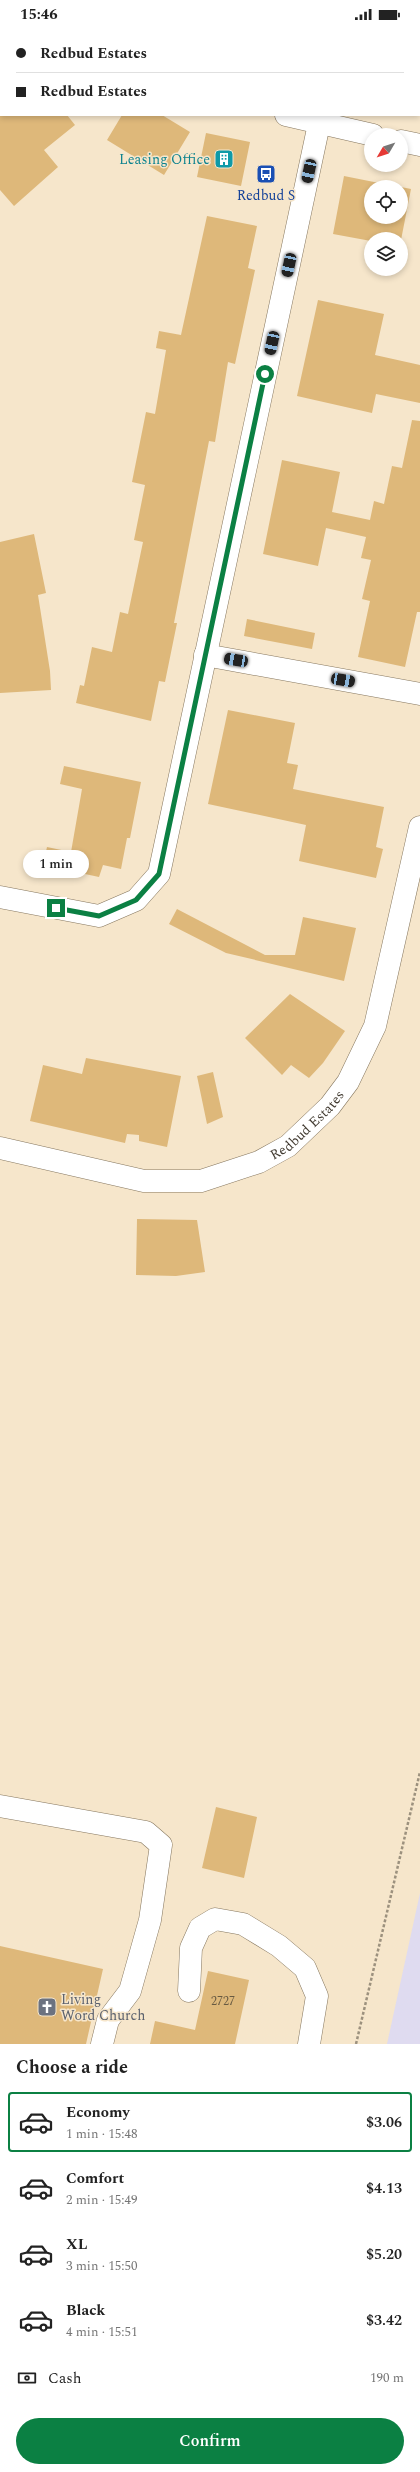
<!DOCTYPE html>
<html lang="en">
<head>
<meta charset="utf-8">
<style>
	body { margin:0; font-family:Spectral,serif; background:#f6f6f6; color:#222; height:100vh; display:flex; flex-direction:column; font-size:15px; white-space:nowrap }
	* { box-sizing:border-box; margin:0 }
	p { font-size:13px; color:#767676 }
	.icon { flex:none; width:22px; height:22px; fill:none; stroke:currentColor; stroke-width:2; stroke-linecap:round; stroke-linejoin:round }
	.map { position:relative; height:2016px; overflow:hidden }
	.drawer { display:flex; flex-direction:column; background:#fff; flex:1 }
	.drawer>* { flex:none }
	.banner { position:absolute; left:0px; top:0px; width:420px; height:88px; box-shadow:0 2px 6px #0003; display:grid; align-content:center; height:88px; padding:0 16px; background:#fff }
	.needle { width:26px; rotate:231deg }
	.controls { position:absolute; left:364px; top:100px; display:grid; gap:8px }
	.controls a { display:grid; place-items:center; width:44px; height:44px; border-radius:50%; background:#fff; box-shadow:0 2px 6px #0003; font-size:20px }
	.end { position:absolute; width:18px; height:18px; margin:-9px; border:5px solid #0b8043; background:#fff; box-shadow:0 0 0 2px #fff }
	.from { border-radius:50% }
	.bubble { position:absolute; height:28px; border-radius:14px; background:#fff; box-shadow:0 2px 6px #0003; font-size:13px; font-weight:600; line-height:28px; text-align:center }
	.car { position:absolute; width:12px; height:24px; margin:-12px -6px; border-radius:5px; box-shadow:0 0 3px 1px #0007; background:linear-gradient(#222 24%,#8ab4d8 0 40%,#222 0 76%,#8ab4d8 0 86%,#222 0) }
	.banner b { display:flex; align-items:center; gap:14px; height:38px; font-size:15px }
	.banner b+b { border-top:1px solid #e0e0e0 }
	.banner i { width:10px; height:10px; background:#222 }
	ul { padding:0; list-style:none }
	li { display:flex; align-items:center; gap:12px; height:60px; margin:0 8px 6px; padding:0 8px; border:2px solid transparent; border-radius:4px }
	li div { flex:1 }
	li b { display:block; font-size:15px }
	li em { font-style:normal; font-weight:600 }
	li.selected { border-color:#0b8043 }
	li>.icon { width:36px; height:36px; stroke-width:1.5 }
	h2 { padding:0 16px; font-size:18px; line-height:48px }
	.pay { display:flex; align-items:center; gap:10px; height:44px; padding:0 16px; font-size:15px }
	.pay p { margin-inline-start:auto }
	.primary-button { display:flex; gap:8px; margin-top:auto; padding:8px 16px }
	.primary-button a { flex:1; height:46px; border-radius:24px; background:#0b8043; color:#fff; font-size:16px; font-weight:600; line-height:46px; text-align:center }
	.status { display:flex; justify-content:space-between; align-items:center; height:28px; padding:0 20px; background:#fff; direction:ltr }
	.status svg { height:11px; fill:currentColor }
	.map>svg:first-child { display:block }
	.commercial { fill:#dfdbf0 }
	.building { fill:#deb87a }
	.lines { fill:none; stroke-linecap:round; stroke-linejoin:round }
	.minor-casing { stroke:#86775f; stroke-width:23 }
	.path { stroke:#9c917e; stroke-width:2.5; stroke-dasharray:3 2; stroke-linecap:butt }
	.minor { stroke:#fff; stroke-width:22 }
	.route { stroke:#0b8043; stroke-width:5 }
	.labels { text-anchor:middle; stroke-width:3; stroke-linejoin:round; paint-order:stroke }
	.number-label { font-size:12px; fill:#685a42 }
	.culture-label { font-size:14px; fill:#0d838f; stroke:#f6e6cb; text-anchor:end }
	.transit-label { font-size:14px; fill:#164399; stroke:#f6e6cb }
	.street-label { font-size:14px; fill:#413a30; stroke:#f6e6cb }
	.worship-label { font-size:14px; fill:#5b616d; stroke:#f6e6cb; text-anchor:start }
</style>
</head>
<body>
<div class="status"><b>15:46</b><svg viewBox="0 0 49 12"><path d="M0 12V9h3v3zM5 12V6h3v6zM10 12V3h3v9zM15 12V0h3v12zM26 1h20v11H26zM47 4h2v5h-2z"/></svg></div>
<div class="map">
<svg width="420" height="2016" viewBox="0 0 420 2016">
	<rect width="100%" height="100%" fill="#f6e6cb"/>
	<path class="commercial" d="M420,1865V2016H387Z"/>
	<path class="building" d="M0,87H67L75,97L44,122L58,139L14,178L0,162Z
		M122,87H162L190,104L164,147L107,112Z
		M206,105L250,114L241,158L197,149Z
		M344,148L399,159H371V189H401V159L411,161L401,212L371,211V213L333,206Z
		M207,188L257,198L248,240L255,242L235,336L228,334L215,414L209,413L174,595H177L165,654L159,653L151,693L76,675L80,657L84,658L92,619L112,624L120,584L128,586L143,514L134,512L145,457L132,454L146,384L155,386L166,322L156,320L159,303L181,307Z
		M318,272L384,286L375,327L420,337V375L376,366L372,385L297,368Z
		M412,392L420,393V584H417L405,639L358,629L370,573L362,571L371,532L361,530L366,509L326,500L318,538L263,526L282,432L340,444L332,484L370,492L374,473L384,476L392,438L402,440Z
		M34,506L46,565L38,567L50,643L51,662L0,665V514Z
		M247,591L315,605L312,621L244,608Z
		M228,682L295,695L287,735L298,737L293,761L384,779L376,819L383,821L376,850L299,833L306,797L208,776Z
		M64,738L141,754L130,810H127L121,841L103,837L99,849L43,837L47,819L71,824L82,761L60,756Z
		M177,881L265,927H295L303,889L356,900L344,953L226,925L169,896Z
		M290,966L345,1003L323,1035L309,1050L291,1037L282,1047L245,1010Z
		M86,1030L181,1048L167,1119L139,1113V1107L127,1106L125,1115L30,1093L43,1037L82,1046Z
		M213,1044L223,1089L207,1096L197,1048Z
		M137,1191L197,1192L205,1244L176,1248L136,1247Z
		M216,1779L257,1789L244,1850L202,1840Z
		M0,1918L103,1941L86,2016H0Z
		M208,1943L249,1952L235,2016H150L155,1993L195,2002Z"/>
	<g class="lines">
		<defs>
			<g id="minor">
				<path d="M115,0L116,1"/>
				<path d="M40,1L41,0"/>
				<path d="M0,33L1,32"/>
				<path d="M286,87L373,107"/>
				<path d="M401,113L420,117"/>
				<path d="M205,627L420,666"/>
				<path d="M0,869L99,888L136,872L159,846L319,96"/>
				<path id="s1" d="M0,1120L144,1153H201L259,1134L288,1118L330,1078L348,1054L375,998L420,799"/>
				<path d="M0,1778L146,1804L161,1817L150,1892L130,1963L108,1992L102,2016"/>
				<path d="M189,1963L191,1920L200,1900L215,1891L243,1896L279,1918L305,1940L317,1968L309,2016"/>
			</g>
		</defs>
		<use href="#minor" class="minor-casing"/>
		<path class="path" d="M356,2016L420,1744"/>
		<use href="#minor" class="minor"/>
	</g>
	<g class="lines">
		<path class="route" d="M56,880L99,888L136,872L159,846L265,346"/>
	</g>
	<defs>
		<symbol id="building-square" viewBox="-11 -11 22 22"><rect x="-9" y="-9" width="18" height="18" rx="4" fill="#0f9aa8" stroke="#f6e6cb"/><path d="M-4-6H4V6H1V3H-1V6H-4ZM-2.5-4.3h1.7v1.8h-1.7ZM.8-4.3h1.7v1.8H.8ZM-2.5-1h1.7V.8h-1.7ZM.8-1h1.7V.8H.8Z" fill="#fff"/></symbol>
		<symbol id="bus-square" viewBox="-11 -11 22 22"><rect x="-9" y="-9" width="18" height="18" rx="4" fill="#1a4fb4" stroke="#f6e6cb"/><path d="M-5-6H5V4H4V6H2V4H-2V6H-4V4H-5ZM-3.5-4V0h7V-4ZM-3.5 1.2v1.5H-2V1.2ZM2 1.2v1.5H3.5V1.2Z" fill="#fff"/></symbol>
		<symbol id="church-square" viewBox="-11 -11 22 22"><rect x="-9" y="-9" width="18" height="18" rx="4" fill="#6b7280" stroke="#f6e6cb"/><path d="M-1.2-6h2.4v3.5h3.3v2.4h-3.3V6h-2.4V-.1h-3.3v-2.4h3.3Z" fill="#fff"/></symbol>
	</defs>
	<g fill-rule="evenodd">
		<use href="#building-square" x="213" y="120" width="22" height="22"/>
		<use href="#bus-square" x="255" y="135" width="22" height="22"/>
		<use href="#church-square" x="36" y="1968" width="22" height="22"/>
	</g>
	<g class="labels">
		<g class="number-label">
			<text x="223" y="1977">2727</text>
		</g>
		<g class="culture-label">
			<text x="210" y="136">Leasing Office</text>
		</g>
		<g class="transit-label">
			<text x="266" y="172">Redbud S</text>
		</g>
		<g class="street-label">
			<text dy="5" stroke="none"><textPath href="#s1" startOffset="327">Redbud Estates</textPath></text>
		</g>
		<g class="worship-label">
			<text x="61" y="1976">Living<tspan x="61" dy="16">Word Church</tspan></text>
		</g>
	</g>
</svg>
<div class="controls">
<a><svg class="needle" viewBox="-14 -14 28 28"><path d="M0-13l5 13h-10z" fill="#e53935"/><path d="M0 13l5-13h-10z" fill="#767676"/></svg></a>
<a><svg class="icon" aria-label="locate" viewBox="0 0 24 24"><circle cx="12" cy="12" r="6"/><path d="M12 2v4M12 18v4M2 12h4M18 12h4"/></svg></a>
<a><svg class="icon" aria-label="layers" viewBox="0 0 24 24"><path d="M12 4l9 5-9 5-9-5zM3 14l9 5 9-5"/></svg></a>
</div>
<i class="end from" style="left:265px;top:346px"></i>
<i class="end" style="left:56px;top:880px"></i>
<div class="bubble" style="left:23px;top:822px;width:66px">1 min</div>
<i class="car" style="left:309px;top:143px;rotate:192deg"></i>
<i class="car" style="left:289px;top:237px;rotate:192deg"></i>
<i class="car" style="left:272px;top:315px;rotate:192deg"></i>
<i class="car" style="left:236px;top:632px;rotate:280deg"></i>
<i class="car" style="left:343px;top:652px;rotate:100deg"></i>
<div class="banner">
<b><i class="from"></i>Redbud Estates</b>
<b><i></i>Redbud Estates</b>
</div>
</div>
<section class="drawer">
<h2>Choose a ride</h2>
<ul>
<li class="selected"><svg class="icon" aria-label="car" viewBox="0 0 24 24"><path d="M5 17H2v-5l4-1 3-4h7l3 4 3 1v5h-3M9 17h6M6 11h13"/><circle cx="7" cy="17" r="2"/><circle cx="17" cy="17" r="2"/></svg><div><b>Economy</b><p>1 min · 15:48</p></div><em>$3.06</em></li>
<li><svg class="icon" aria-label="car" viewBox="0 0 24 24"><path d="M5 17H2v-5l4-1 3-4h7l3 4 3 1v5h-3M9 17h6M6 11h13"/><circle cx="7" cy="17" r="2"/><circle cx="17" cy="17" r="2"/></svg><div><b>Comfort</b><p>2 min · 15:49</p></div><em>$4.13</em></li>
<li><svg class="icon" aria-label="car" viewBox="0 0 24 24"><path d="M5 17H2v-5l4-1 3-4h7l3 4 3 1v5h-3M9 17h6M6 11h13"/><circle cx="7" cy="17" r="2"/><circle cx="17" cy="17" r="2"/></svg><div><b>XL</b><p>3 min · 15:50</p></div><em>$5.20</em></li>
<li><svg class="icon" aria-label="car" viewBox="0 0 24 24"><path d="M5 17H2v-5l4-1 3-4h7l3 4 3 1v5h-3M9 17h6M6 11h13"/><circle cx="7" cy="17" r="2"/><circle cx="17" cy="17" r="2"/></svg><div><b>Black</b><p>4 min · 15:51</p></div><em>$3.42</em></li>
</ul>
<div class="pay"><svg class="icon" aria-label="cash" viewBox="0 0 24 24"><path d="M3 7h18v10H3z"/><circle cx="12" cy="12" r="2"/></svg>Cash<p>190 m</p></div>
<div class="primary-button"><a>Confirm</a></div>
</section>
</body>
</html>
